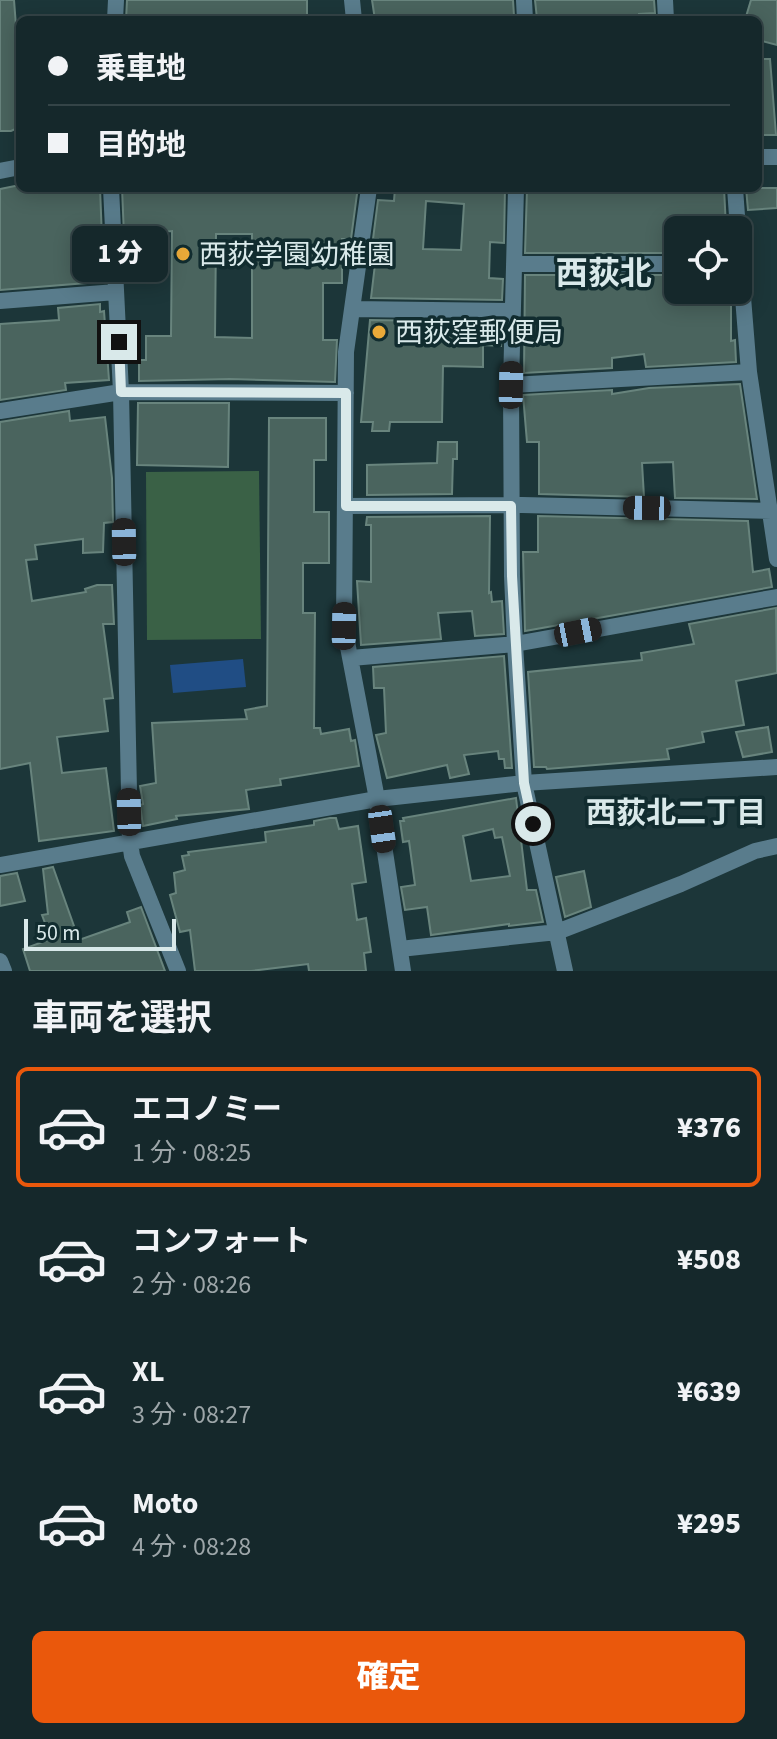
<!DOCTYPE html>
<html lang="ja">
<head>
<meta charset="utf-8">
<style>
	body { margin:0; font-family:"Source Sans 3","Noto Sans JP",sans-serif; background:#1e3033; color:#f1f3f6; height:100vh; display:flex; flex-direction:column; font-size:30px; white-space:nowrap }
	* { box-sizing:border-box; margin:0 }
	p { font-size:26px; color:#9da6a9 }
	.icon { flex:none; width:44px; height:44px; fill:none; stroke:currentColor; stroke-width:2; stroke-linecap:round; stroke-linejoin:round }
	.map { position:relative; height:971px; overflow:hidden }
	.panel { display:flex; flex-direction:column; background:#15282b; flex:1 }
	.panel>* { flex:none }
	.hud { position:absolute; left:16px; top:16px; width:746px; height:176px; border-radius:12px; box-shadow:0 4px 20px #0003,0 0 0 2px #344447; display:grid; align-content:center; height:176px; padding:0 32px; background:#15282b }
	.controls { position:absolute; left:664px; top:216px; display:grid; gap:16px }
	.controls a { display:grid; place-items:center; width:88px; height:88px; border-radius:12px; background:#15282b; box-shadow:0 4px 20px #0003,0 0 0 2px #344447; font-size:40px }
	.scale { position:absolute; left:24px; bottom:20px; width:152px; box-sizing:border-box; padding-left:8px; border:4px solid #d9e9ea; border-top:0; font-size:22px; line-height:28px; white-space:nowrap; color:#d9e9ea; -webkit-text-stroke:6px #112c2f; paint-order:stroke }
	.end { position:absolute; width:36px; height:36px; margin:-18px; border:10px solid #d9e9ea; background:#111; box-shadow:0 0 0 4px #111 }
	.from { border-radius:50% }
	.bubble { position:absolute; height:56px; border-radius:12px; background:#15282b; box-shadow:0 4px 20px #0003,0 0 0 2px #344447; font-size:26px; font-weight:800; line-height:56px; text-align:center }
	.car { position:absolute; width:24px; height:48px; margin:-24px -12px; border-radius:10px; box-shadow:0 0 6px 2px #0007; background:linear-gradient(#222 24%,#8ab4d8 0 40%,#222 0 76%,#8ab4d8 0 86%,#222 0) }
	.hud b { display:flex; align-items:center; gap:28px; height:76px; font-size:30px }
	.hud b+b { border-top:2px solid #344447 }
	.hud i { width:20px; height:20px; background:#f1f3f6 }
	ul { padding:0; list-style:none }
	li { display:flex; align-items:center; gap:24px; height:120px; margin:0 16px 12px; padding:0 16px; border:4px solid transparent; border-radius:12px }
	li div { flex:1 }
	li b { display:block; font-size:30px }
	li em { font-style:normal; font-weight:800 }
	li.current { border-color:#ea580c }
	li>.icon { width:72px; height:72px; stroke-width:1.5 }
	h2 { padding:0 32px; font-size:36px; line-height:96px }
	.cta { display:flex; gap:16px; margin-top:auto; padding:16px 32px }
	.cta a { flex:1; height:92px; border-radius:12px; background:#ea580c; color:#fff; font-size:32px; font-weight:800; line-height:92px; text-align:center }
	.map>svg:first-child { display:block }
	.green { fill:#3a6146 }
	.water { fill:#204d84 }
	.building { fill:#4a645e; stroke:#68847d; stroke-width:2; fill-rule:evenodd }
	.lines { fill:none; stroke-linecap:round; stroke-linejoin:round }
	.minor { stroke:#597c8c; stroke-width:16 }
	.tertiary { stroke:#597c8c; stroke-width:16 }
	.route { stroke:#d9e9ea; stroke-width:10 }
	.poi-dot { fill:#eaaa39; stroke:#112c2f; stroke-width:3 }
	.labels { text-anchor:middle; stroke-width:7; stroke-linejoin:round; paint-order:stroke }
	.poi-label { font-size:28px; fill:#d9e9ea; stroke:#112c2f; text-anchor:start }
	.neighbourhood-label { font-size:30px; font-weight:bold; fill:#d9e9ea; stroke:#112c2f }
	.quarter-label { font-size:32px; font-weight:bold; fill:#d9e9ea; stroke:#112c2f }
</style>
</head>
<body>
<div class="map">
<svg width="777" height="971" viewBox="0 0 777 971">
	<rect width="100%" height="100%" fill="#1c3639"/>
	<path class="green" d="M259,471L261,639L147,640L146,472Z"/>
	<path class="water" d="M243,659L246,687L173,693L170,665Z"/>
	<path class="building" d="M0,0H14L20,78V127L11,131H0Z
		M127,0H307V17L126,20Z
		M372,0H513L514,16L460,20H375Z
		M535,0H654L655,13L639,14V20H612V16L537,19Z
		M751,0H777V45L758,40V20H745Z
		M758,59H770L776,135H758Z
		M20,185V188H100L102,238L97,239L99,282L0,290V189Z
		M122,188H356L357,194L351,239H342V283H323V340H337L335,382L230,379L139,381V360H146V336H171L172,231L124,236ZM216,234H252V338L215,337Z
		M395,188H505L504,243L490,242L489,278L503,279L502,300L371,298L378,239H373L378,200L394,201ZM426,201L464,204L461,250L423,249Z
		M527,188H724L726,227L678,230V253H525Z
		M746,188H777V208L748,210Z
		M525,275H678V290H731V341L735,340L736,362L646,367L644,354L612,358V368L524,373Z
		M100,304V312L104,311L109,380L65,383L66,390L0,400V324L59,320L58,308Z
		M370,320L502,322L501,346L483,345V367L443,366L442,422H390L389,431H372L373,422H361Z
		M740,384L757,499L675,498L673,462L642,463L644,497L539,494V442H527L523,395L612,390V394L649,388Z
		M138,403H229L228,467L137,465Z
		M69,411L70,421L105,417L112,478L113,522L104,523L103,552L83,553V539L35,545L37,559L26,560L32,601L86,592L85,589L97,585H112L114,624H103L113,698L104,699L108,731L57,737L62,773L106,768L114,831L39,841L30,763L0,769V422Z
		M269,418H326V460H314V512H329V563H303V613H315L314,728H320L321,734L349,729L351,741L355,740L359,766L280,779L281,785L246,790L249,809L176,816L177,819L143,826L140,805L143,804L140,786L156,783L152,723L247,719L245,710L267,706Z
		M438,442H457V459H453L452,494L367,495V465L437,463Z
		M490,516L489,593L491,592L492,602L502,601L504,634L475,636L472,611L438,613L441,639L361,645L357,581L371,582V525H366L367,517Z
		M538,516L748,521L753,572L769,569L772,587L525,631L523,552H538Z
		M776,608L777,673L736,681L744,725L702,732L704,742L667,749L669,759L547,769L546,767H534L528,672L642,660L641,653L694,644L689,624Z
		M504,656L512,768H505L504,759H499L498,751L464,755L469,774L450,778L447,765L387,778L376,735L386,733L384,688H374L373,667Z
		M768,727L772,752L743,757L736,732Z
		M516,798L527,890H536L543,922L509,926V924L431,935L427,907L405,910L401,887L415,885L409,841L403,842L400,821H404L403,818ZM493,829L495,838L502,837L510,876L471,881L463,836Z
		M330,818H336L339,829L358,826L366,882L352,884L357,920L366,918L371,952L364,953L366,971H309L308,964L251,971H195L190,930L180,932L170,895L176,893L174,873L185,870L182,856L189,855L188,852L266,842L265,832L314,825V821Z
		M53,867L79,940L130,922L127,912L141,907L165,971H30L23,949L51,939L42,915L48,914L43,869Z
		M584,871L591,907L565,917L556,877Z
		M17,873L25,901L0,906V876Z"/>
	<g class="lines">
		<path class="minor" d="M352,0L354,20
			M524,0L525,20
			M665,0L666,20
			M115,20L116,0
			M111,188L121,392L130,842L132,856L178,971
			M369,188L346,352L344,626L377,799L403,971
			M516,188L511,385L512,576L515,644L524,783L565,971
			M735,188L738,230
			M738,235L749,372L777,559
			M514,264H678
			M0,301L116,292
			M352,309L513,311
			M511,385L749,372
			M0,411L121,392L346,393
			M346,506L522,505L771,511
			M351,658L515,644L777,597
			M0,865L377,799L524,783L777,767
			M400,949L557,932L681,884L755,851L777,846
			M0,961L4,971"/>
		<path class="tertiary" d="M758,157H777
			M0,171L20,167"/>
	</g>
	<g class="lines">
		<path class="route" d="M119,342L121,392L346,393V506H511L512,576L524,783L533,824"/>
	</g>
	<g class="poi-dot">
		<circle cx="183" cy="254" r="8"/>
		<circle cx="379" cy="332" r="8"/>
	</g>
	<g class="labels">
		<g class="poi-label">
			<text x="199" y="264">西荻学園幼稚園</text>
			<text x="395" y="342">西荻窪郵便局</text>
		</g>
		<g class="neighbourhood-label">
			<text x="676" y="823">西荻北二丁目</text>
		</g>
		<g class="quarter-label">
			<text x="604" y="284">西荻北</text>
		</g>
	</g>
</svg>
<div class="controls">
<a><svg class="icon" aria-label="locate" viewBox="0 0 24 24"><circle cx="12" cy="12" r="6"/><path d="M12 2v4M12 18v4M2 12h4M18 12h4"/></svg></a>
</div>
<div class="scale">50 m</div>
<i class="end from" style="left:533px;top:824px"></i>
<i class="end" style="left:119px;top:342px"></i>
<div class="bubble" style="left:72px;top:226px;width:96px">1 分</div>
<i class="car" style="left:511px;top:385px;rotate:1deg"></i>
<i class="car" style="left:647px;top:508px;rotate:271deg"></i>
<i class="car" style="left:124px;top:542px;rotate:359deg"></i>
<i class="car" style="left:344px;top:626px;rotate:1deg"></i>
<i class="car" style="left:578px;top:632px;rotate:79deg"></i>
<i class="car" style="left:129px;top:812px;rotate:359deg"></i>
<i class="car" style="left:382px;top:829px;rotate:172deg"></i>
<div class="hud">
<b><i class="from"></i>乗車地</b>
<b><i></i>目的地</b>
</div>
</div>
<section class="panel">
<h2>車両を選択</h2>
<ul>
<li class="current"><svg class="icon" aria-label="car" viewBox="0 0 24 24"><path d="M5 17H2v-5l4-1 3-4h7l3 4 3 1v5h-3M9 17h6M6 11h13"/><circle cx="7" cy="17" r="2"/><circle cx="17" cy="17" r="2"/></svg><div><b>エコノミー</b><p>1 分 · 08:25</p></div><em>¥376</em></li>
<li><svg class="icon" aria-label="car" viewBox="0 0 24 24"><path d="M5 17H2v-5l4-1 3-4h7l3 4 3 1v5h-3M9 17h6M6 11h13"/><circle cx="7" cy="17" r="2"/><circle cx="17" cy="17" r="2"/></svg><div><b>コンフォート</b><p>2 分 · 08:26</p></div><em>¥508</em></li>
<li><svg class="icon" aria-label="car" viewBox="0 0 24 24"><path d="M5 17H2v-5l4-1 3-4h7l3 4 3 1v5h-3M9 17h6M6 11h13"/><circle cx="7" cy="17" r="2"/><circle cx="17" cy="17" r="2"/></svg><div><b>XL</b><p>3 分 · 08:27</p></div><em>¥639</em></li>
<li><svg class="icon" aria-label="car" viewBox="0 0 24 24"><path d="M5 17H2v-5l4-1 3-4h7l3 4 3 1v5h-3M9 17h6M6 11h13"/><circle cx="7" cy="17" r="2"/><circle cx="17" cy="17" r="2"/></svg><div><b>Moto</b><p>4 分 · 08:28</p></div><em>¥295</em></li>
</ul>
<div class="cta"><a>確定</a></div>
</section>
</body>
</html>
